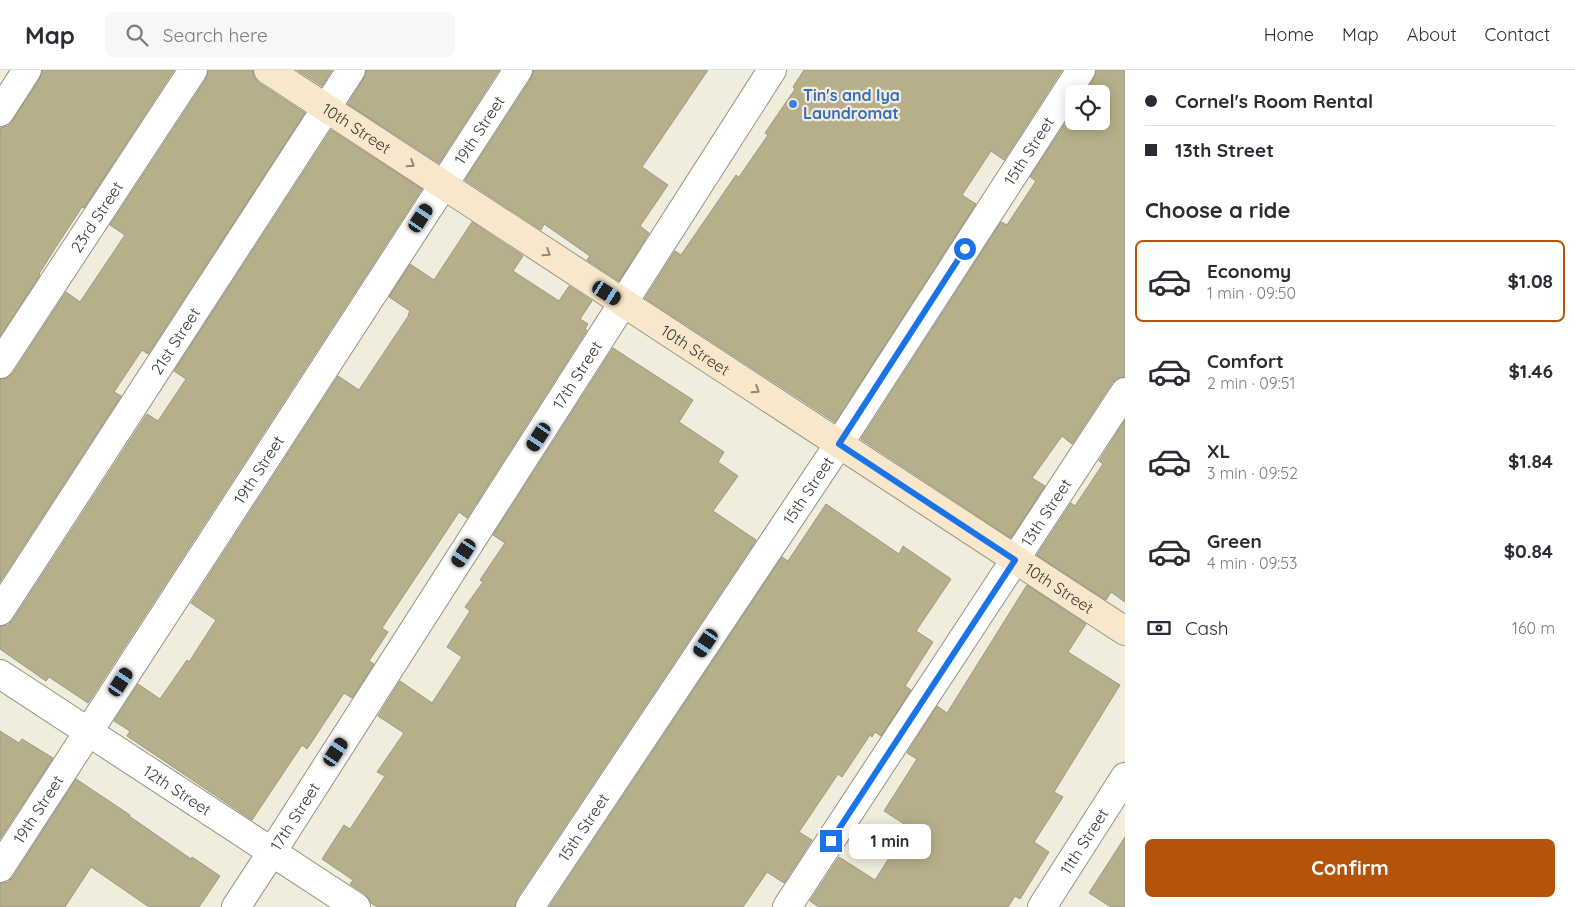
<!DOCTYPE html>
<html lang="en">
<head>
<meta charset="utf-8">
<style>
	body { margin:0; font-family:Quicksand,sans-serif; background:#f7f7f7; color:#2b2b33; height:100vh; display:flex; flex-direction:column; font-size:19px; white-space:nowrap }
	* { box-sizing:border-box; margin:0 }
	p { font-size:16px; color:#7c7c81 }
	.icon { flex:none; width:28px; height:28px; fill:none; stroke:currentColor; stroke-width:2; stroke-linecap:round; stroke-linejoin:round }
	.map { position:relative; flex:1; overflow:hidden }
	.side { display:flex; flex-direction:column; background:#fff; width:450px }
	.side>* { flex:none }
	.hud { display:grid; align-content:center; height:110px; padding:0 20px; background:#fff }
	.buttons { position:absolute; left:1065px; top:15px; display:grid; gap:10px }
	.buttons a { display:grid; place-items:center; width:45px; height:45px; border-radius:8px; background:#fff; box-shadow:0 2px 12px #0003; font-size:25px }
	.end { position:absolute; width:22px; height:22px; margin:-11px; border:6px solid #1a73e8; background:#fff; box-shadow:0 0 0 2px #fff }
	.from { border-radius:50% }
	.bubble { position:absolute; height:35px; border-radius:8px; background:#fff; box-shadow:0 2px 12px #0003; font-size:16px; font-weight:700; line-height:35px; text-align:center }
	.car { position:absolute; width:15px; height:30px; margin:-15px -8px; border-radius:6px; box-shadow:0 0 4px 1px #0007; background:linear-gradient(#222 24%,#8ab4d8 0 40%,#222 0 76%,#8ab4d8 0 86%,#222 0) }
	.hud b { display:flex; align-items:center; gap:18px; height:48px; font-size:19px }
	.hud b+b { border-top:1px solid #e1e1e2 }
	.hud i { width:12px; height:12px; background:#2b2b33 }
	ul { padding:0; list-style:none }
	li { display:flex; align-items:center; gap:15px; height:82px; margin:0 10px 8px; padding:0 10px; border:2px solid transparent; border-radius:8px }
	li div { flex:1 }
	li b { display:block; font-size:19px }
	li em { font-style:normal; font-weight:700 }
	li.current { border-color:#b45309 }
	li>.icon { width:45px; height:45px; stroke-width:1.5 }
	h2 { padding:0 20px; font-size:22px; line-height:60px }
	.pay { display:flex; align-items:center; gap:12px; height:55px; padding:0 20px; font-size:19px }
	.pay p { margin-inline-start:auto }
	.action { display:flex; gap:10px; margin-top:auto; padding:10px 20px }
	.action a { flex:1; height:58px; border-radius:8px; background:#b45309; color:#fff; font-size:20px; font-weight:700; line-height:58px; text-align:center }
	header { display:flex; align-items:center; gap:30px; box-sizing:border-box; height:70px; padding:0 25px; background:#fff; border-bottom:1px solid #e1e1e2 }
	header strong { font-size:24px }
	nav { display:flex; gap:28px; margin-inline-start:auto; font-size:18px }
	.search { width:350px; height:45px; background:#f7f7f7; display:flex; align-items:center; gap:12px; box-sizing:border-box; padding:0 18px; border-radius:8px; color:#7c7c81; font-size:19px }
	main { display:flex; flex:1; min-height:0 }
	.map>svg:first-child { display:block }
	.building { fill:#b7af89; stroke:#9b9889 }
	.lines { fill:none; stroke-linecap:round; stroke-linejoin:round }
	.street-casing { stroke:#959283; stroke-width:30 }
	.secondary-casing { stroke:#959283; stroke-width:30 }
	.street { stroke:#fff; stroke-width:28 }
	.secondary { stroke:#f8e7ca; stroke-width:28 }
	.oneway { stroke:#908777 }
	.route { stroke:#1a73e8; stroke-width:6 }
	.shop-dot { fill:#3f7fe0; stroke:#f1eddd; stroke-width:2 }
	.labels { text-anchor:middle; stroke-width:4.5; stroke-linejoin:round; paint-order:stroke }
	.shop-label { font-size:16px; font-weight:bold; fill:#366cbe; stroke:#f1eddd; text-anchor:start }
	.street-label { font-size:16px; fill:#3b3933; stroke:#f1eddd }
</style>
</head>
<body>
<header>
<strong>Map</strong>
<div class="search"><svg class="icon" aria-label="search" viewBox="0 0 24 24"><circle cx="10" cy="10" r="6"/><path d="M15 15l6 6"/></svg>Search here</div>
<nav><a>Home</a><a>Map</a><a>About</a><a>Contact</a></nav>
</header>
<main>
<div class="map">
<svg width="1125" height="837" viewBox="0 0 1125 837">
	<rect width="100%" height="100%" fill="#f1eddd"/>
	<path class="building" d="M43,0H174L84,138L82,137L54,180L39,204L40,205L0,266V58L8,56L13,50L40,8Z
		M208,0H253L254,7L259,13L305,43L148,284L142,280L114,322L121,326L0,512V309L7,308L13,303L66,222L80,232L125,165L110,155L206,9Z
		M297,0H332L322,16Z
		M366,0H499L439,93L348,34L364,8Z
		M534,0H708L642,97L668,115L640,156L649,163L619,211L587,190L590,186L544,154L541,160L465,110L531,9Z
		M804,0H1062L1004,90L991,81L962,125L976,134L835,352L645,228L675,181L681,185L736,105L739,107L768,65L765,63L795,19L793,17Z
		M1096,0H1125V307L1118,308L1112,313L1072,374L1062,366L1032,408L1045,416L1011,468L861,369L1001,152L1007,155L1036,111L1030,107L1074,40V51H1101V24H1084L1094,8Z
		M331,60L422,119L88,633L49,607L46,611L0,579V556L8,555L13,550L147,344L158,351L186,309L174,301Z
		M472,152L523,186L513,201L559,231L569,216L592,231L580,249L588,254L585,259L587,260L467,448L459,442L382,558L388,562L369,591L374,594L352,628L344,623L307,679L302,675L252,750L127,666L130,661L114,651L138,614L160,629L187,590L189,592L216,550L191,533L338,306L359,320L409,245H408L410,241L389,227L410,194L434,210Z
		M613,278L693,330L679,352L724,382L718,392L738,406L713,441L756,470L517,828L515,837H377L371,833L365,824L350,814L353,810L322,789L344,755L350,759L385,706L377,702L404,663L378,646L400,611L432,633L462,587L447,577L470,541L465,537L483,512L480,510L505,473L493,465Z
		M1125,350V532L1111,522L1106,530L1037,485L1071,433L1075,436L1103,394L1099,391Z
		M826,434L899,484L903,476L951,509L916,561L933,572L905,616L911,620L881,666L875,662L872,667L870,665L842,707L838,704L799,762L812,770L784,813L767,802L743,837H549L782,487L788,491Z
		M1027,515L1086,554L1068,582L1120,615L1054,722L1063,727L1034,772L1049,782L1020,829L1015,826L1008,837H819L810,831L839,787L875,810L909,757L884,741L917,689L907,683L937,636L947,643Z
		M0,661L19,673L22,669L53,688L0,769Z
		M76,709L130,745L129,746L191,789L192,787L220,806L199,837H149L91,797L65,837H0V814L8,812L13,807Z
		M1125,767V837H1111L1089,823Z"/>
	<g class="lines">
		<defs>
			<g id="street">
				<path d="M0,42L27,0"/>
				<path id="s1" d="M0,294L193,0"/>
				<path id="s2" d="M0,541L351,0"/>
				<path id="s3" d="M0,604L356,837"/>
				<path id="s4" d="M0,798L518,0"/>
				<path id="s5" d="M236,837L272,782L772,0"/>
				<path id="s6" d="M530,837L839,374L1081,0"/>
				<path id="s7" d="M787,837L1125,322"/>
				<path id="s8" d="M1042,837L1125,707"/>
			</g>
			<g id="secondary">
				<path id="s9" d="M268,0L1125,561"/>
			</g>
		</defs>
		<use href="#street" class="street-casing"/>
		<use href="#secondary" class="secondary-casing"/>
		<use href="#street" class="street"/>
		<use href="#secondary" class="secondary"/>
	</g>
	<defs><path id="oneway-chevron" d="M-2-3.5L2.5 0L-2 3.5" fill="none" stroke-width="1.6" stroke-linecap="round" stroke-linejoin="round" transform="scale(1.25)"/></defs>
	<g class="oneway">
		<use href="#oneway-chevron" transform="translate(411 94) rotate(33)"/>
		<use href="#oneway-chevron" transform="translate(547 183) rotate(33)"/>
		<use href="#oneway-chevron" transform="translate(756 320) rotate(33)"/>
	</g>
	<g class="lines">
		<path class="route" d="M831,771L1015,490L839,374L965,179"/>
	</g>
	<circle class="shop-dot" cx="793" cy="34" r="5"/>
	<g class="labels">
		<g class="shop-label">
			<text x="803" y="31">Tin's and Iya<tspan x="803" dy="18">Laundromat</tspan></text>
		</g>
		<g class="street-label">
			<text dy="6" stroke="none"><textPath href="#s9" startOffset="106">10th Street</textPath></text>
			<text dy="6" stroke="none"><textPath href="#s4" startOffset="880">19th Street</textPath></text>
			<text dy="6" stroke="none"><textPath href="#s6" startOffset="906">15th Street</textPath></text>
			<text dy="6" stroke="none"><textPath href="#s1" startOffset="176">23rd Street</textPath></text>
			<text dy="6" stroke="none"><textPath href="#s2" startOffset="322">21st Street</textPath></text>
			<text dy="6" stroke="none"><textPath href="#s9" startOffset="511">10th Street</textPath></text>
			<text dy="6" stroke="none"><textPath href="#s5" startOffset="632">17th Street</textPath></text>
			<text dy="6" stroke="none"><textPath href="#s4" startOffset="475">19th Street</textPath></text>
			<text dy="6" stroke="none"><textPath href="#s6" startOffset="501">15th Street</textPath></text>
			<text dy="6" stroke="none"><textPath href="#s7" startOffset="472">13th Street</textPath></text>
			<text dy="6" stroke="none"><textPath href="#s9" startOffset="946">10th Street</textPath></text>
			<text dy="6" stroke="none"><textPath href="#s3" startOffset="212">12th Street</textPath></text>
			<text dy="6" stroke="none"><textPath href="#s4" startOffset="70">19th Street</textPath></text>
			<text dy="6" stroke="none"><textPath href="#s5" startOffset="108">17th Street</textPath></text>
			<text dy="6" stroke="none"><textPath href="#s6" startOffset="96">15th Street</textPath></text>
			<text dy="6" stroke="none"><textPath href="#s8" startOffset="78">11th Street</textPath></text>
		</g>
	</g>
</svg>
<div class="buttons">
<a><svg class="icon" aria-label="locate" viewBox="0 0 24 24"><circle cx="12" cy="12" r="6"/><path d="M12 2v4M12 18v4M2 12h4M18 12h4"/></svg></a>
</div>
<i class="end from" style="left:965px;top:179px"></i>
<i class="end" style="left:831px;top:771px"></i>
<div class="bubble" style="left:849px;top:754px;width:82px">1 min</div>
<i class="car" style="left:421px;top:148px;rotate:33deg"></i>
<i class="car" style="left:607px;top:223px;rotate:123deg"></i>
<i class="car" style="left:539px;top:367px;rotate:213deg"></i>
<i class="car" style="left:464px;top:483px;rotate:213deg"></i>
<i class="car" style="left:706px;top:573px;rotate:214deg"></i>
<i class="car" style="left:121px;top:612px;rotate:33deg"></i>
<i class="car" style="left:336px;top:682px;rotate:33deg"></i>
</div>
<section class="side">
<div class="hud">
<b><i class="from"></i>Cornel's Room Rental</b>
<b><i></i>13th Street</b>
</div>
<h2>Choose a ride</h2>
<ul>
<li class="current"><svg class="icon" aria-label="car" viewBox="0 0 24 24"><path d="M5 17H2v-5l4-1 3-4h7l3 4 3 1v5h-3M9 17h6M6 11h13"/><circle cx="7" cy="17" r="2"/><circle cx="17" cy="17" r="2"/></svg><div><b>Economy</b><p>1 min · 09:50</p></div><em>$1.08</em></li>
<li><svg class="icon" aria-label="car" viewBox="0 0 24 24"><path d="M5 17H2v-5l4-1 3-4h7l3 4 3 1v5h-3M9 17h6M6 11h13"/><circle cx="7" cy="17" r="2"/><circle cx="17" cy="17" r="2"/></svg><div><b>Comfort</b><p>2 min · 09:51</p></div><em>$1.46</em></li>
<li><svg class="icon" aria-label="car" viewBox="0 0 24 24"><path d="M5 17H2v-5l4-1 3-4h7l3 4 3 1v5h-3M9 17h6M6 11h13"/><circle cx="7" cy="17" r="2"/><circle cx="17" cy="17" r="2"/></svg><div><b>XL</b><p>3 min · 09:52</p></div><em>$1.84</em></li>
<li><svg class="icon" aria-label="car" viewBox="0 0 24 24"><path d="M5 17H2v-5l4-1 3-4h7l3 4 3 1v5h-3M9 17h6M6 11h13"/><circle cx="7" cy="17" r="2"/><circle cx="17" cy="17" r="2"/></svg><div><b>Green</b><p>4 min · 09:53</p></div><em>$0.84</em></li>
</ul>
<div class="pay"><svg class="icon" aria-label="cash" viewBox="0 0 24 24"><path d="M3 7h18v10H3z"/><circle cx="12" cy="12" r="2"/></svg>Cash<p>160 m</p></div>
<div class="action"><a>Confirm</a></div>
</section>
</main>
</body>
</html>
